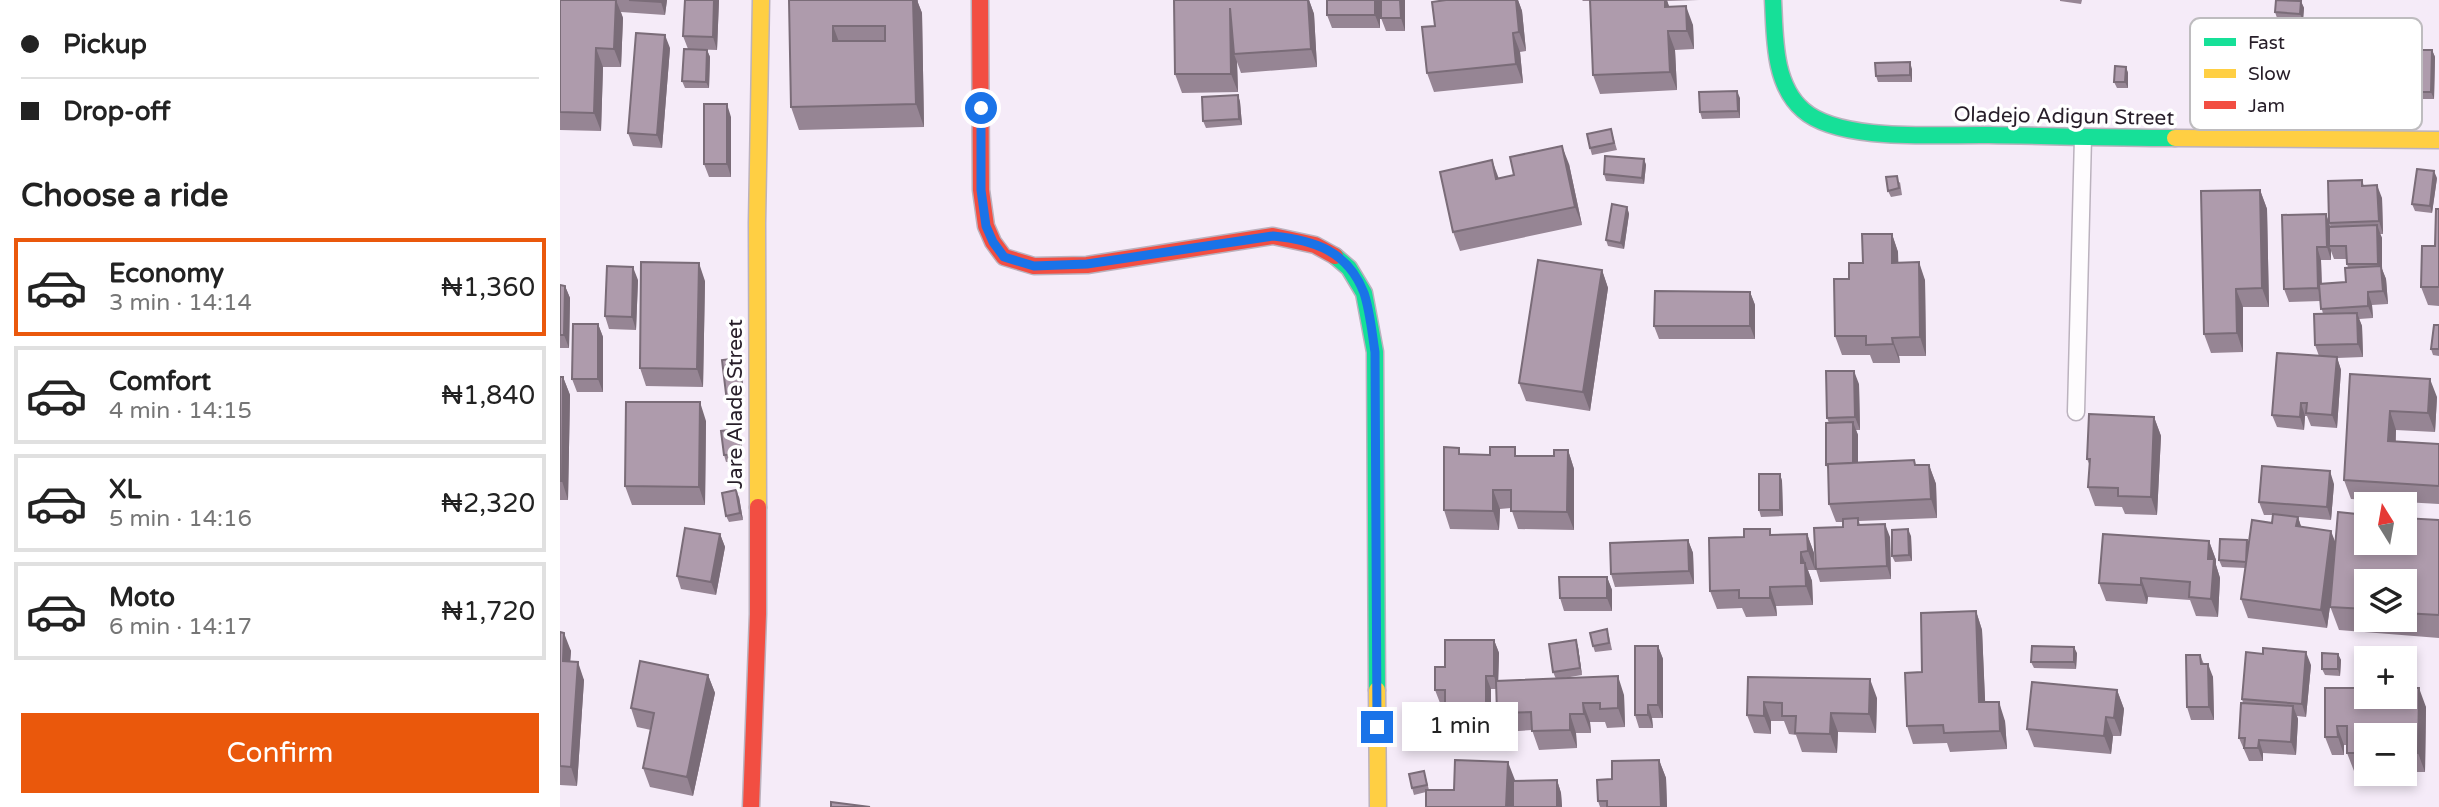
<!DOCTYPE html>
<html lang="en">
<head>
<meta charset="utf-8">
<style>
	body { margin:0; font-family:"Varela Round",sans-serif; background:#f2f2f2; color:#222; height:100vh; display:flex; flex-direction:column; font-size:26px; white-space:nowrap }
	* { box-sizing:border-box; margin:0 }
	p { font-size:23px; color:#767676 }
	.icon { flex:none; width:38px; height:38px; fill:none; stroke:currentColor; stroke-width:2; stroke-linecap:round; stroke-linejoin:round }
	.map { position:relative; flex:1; overflow:hidden }
	.drawer { display:flex; flex-direction:column; background:#fff; width:560px }
	.drawer>* { flex:none }
	.guide { display:grid; align-content:center; height:154px; padding:0 21px; background:#fff }
	.needle { width:46px; rotate:349deg }
	.fabs { position:absolute; left:1794px; top:492px; display:grid; gap:14px }
	.fabs a { display:grid; place-items:center; width:63px; height:63px; border-radius:0px; background:#fff; box-shadow:0 4px 10px #0003; font-size:35px }
	.end { position:absolute; width:32px; height:32px; margin:-16px; border:9px solid #1a73e8; background:#fff; box-shadow:0 0 0 4px #fff }
	.from { border-radius:50% }
	.bubble { position:absolute; height:49px; border-radius:0px; background:#fff; box-shadow:0 4px 10px #0003; font-size:23px; font-weight:600; line-height:49px; text-align:center }
	.guide b { display:flex; align-items:center; gap:24px; height:66px; font-size:26px }
	.guide b+b { border-top:2px solid #e0e0e0 }
	.guide i { width:18px; height:18px; background:#222 }
	ul { padding:0; list-style:none }
	li { display:flex; align-items:center; gap:21px; height:98px; margin:0 14px 10px; padding:0 7px; border:4px solid #e0e0e0; border-radius:0px }
	li div { flex:1 }
	li b { display:block; font-size:26px }
	li em { font-style:normal; font-weight:600 }
	li.on { border-color:#ea580c }
	li>.icon { width:63px; height:63px; stroke-width:1.5 }
	h2 { padding:0 21px; font-size:32px; line-height:84px }
	.cta { display:flex; gap:14px; margin-top:auto; padding:14px 21px }
	.cta a { flex:1; height:80px; border-radius:0px; background:#ea580c; color:#fff; font-size:28px; font-weight:600; line-height:80px; text-align:center }
	main { display:flex; flex:1; min-height:0 }
	.map>svg:first-child { display:block }
	.lines { fill:none; stroke-linecap:round; stroke-linejoin:round }
	.lane-casing { stroke:#bbb2be; stroke-width:19 }
	.fast-casing { stroke:#bbb2be; stroke-width:19 }
	.slow-casing { stroke:#bbb2be; stroke-width:19 }
	.jam-casing { stroke:#bbb2be; stroke-width:19 }
	.lane { stroke:#fefcfe; stroke-width:16 }
	.fast { stroke:#16e098; stroke-width:16 }
	.slow { stroke:#ffcf43; stroke-width:16 }
	.jam { stroke:#f24e42; stroke-width:16 }
	.wall { fill:#968594; fill-rule:evenodd }
	.shaded-wall { fill:#7a6c78 }
	.building { fill:#ae9bac; stroke:#7a6c78; stroke-width:2; fill-rule:evenodd }
	.route { stroke:#1a73e8; stroke-width:9 }
	.labels { text-anchor:middle; stroke-width:7; stroke-linejoin:round; paint-order:stroke }
	.street-label { font-size:21px; fill:#271e29; stroke:#fff }
	.key { fill:#fff; stroke:#bebcbf; stroke-width:2 }
	.key-label { font-size:19px; fill:#271e29 }
</style>
</head>
<body>
<main>
<section class="drawer">
<div class="guide">
<b><i class="from"></i>Pickup</b>
<b><i></i>Drop-off</b>
</div>
<h2>Choose a ride</h2>
<ul>
<li class="on"><svg class="icon" aria-label="car" viewBox="0 0 24 24"><path d="M5 17H2v-5l4-1 3-4h7l3 4 3 1v5h-3M9 17h6M6 11h13"/><circle cx="7" cy="17" r="2"/><circle cx="17" cy="17" r="2"/></svg><div><b>Economy</b><p>3 min · 14:14</p></div><em>₦1,360</em></li>
<li><svg class="icon" aria-label="car" viewBox="0 0 24 24"><path d="M5 17H2v-5l4-1 3-4h7l3 4 3 1v5h-3M9 17h6M6 11h13"/><circle cx="7" cy="17" r="2"/><circle cx="17" cy="17" r="2"/></svg><div><b>Comfort</b><p>4 min · 14:15</p></div><em>₦1,840</em></li>
<li><svg class="icon" aria-label="car" viewBox="0 0 24 24"><path d="M5 17H2v-5l4-1 3-4h7l3 4 3 1v5h-3M9 17h6M6 11h13"/><circle cx="7" cy="17" r="2"/><circle cx="17" cy="17" r="2"/></svg><div><b>XL</b><p>5 min · 14:16</p></div><em>₦2,320</em></li>
<li><svg class="icon" aria-label="car" viewBox="0 0 24 24"><path d="M5 17H2v-5l4-1 3-4h7l3 4 3 1v5h-3M9 17h6M6 11h13"/><circle cx="7" cy="17" r="2"/><circle cx="17" cy="17" r="2"/></svg><div><b>Moto</b><p>6 min · 14:17</p></div><em>₦1,720</em></li>
</ul>
<div class="cta"><a>Confirm</a></div>
</section>
<div class="map">
<svg width="1879" height="807" viewBox="0 0 1879 807">
	<rect width="100%" height="100%" fill="#f5ebf8"/>
	<g class="lines">
		<defs>
			<path id="lane" d="M1516,412L1523,137"/>
			<path id="fast" d="M1213,0C1215,36 1213,84 1243,110C1280,143 1381,134 1429,135C1491,136 1553,138 1615,138
				M775,256L789,268L804,293L815,352L817,690"/>
			<path id="slow" d="M1615,138L1879,140
				M198,507L197,223L201,0
				M817,690L818,807"/>
			<path id="jam" d="M420,0L421,190L426,226L433,242L444,257L474,266L527,265L713,236L755,245L775,256
				M191,807L198,614V507"/>
		</defs>
		<use href="#lane" class="lane-casing"/>
		<use href="#fast" class="fast-casing"/>
		<use href="#slow" class="slow-casing"/>
		<use href="#jam" class="jam-casing"/>
		<use href="#lane" class="lane"/>
		<use href="#fast" class="fast"/>
		<use href="#slow" class="slow"/>
		<use href="#jam" class="jam"/>
	</g>
	<path class="wall" d="M0,0H107L105,15L61,12L63,18L61,67H43L41,131L0,130Z
		M125,0H159L157,50L128,49L123,36Z
		M229,0H358V3L362,13L364,127L239,130L231,107Z
		M614,0H749L754,14L757,67L681,73L677,62L678,92L622,93L615,74Z
		M820,0V28H772L767,15Z
		M845,0V31H826L821,18Z
		M886,0H958L962,11L966,51L960,52L963,83L874,92L867,73L875,26Z
		M1022,0H1139L1107,1L1109,7L1133,25L1134,49L1115,50L1117,90L1040,94L1033,75L1030,1H1023Z
		M1500,0H1522L1521,4L1500,1Z
		M1716,0H1740L1744,8L1743,20L1717,18L1715,12Z
		M110,48L102,148L73,146L68,133Z
		M147,50L150,57L149,88H125L122,81Z
		M1872,50L1875,57L1874,99H1855L1852,92Z
		M1728,63L1731,69L1730,97H1713L1711,90Z
		M1566,67L1568,73V88H1557L1554,82Z
		M1352,69V82H1318L1316,76Z
		M678,95L680,102L682,125L646,128L643,121Z
		M1180,98V118L1142,119L1140,112Z
		M171,117V177H149L144,164Z
		M1051,129L1057,150L1032,155L1030,148Z
		M1084,159L1086,165L1084,184L1046,181L1044,174Z
		M1009,164L1022,225L900,251L893,232L939,178Z
		M1877,178L1872,213L1855,211L1852,204Z
		M1802,180L1804,186L1822,198L1823,234H1820L1822,238V269L1826,279L1828,304L1812,305L1813,318L1799,319L1802,326L1803,357L1777,358L1781,370L1777,428L1751,426L1747,416H1745L1744,430L1717,427L1712,415L1759,356L1755,345L1763,314L1760,301L1729,302L1724,289L1766,214L1771,227L1769,223ZM1771,251L1774,259H1786L1788,268L1786,282L1762,284L1761,260H1771Z
		M1340,182L1342,195L1331,197L1328,191Z
		M1700,190L1707,209L1709,307H1683V352L1651,353L1644,334Z
		M1067,207L1069,214L1064,249L1048,246L1046,240Z
		M1879,209V306L1868,305L1861,287L1875,246Z
		M1332,234L1338,252V263L1365,280L1366,356H1339L1340,363H1313L1310,355H1282L1275,336L1289,279L1303,263Z
		M1042,270L1048,288L1030,411L966,401L959,383Z
		M78,280L76,330L49,329L45,316Z
		M145,281L143,387L86,386L80,368Z
		M0,285L5,286L10,298L9,348H0Z
		M1190,292L1195,305V339H1099L1094,326Z
		M38,324L43,337V392H17L12,379Z
		M1879,325V356L1873,355L1871,349Z
		M181,364L185,407L170,409L167,402Z
		M1790,374L1877,397L1875,432L1836,430V441L1879,444V504L1791,499L1784,480Z
		M0,377H3L10,395L8,500H0Z
		M1299,384L1300,430H1296L1298,435V463L1369,465L1376,484L1377,518L1299,521L1300,525L1330,537L1331,579L1260,582L1256,569L1283,527V522H1276L1269,504L1268,469L1266,465L1269,423L1267,418Z
		M1594,417L1601,436L1597,515L1565,514L1562,507L1535,506L1528,487L1530,466L1527,459Z
		M146,421L145,505H72L65,486Z
		M178,429L181,436L183,460L166,462L164,455Z
		M1008,450L1014,469V530L958,529L951,508L940,509L939,530L890,529L884,510L901,454L994,456Z
		M1220,474L1222,481L1223,516L1201,517L1199,510Z
		M1774,484L1771,520L1738,517L1741,527L1775,542L1879,520V638L1779,630L1770,606L1767,628L1688,618L1681,599L1686,568L1662,567L1659,560L1689,545L1712,523L1713,515H1704L1699,502ZM1806,581H1844V620H1806Z
		M179,497L183,520L169,522L166,516Z
		M160,534L165,547L156,595L121,589L117,576Z
		M1247,534L1254,553L1255,570H1248L1252,581L1253,605L1216,606L1217,616L1186,617L1182,608L1157,609L1150,591L1212,535Z
		M1351,536L1352,561L1335,562L1332,556Z
		M1128,540L1133,553L1134,584L1055,587L1051,574Z
		M1649,541L1656,560V565L1660,578L1658,617L1636,616L1630,600L1588,597L1587,604L1546,601L1539,583Z
		M1047,577L1052,590V611H1004L1000,598Z
		M1416,611L1422,630L1425,702L1445,721L1447,749L1390,752L1387,743L1353,744L1347,726L1362,672Z
		M1047,629L1049,636L1052,650L1035,652L1033,646Z
		M0,632L11,651L10,661L24,680L17,786L0,785Z
		M934,640L939,653L938,681L996,679L993,672L1016,640L1018,647L1022,675L998,679L1064,695L1065,727L1047,728L1045,722H1030L1031,733H1016L1017,748L979,750L972,730L944,732L937,713L936,689H931V728L900,727L897,718H890L885,703H880L875,690L885,667Z
		M1098,646L1103,659V718H1092L1093,728H1079L1075,715Z
		M1517,653L1516,669L1474,668L1471,662Z
		M1778,654L1781,660L1780,676L1765,675L1762,669Z
		M1640,655L1644,664L1653,677L1654,720H1631L1627,707Z
		M1751,665L1746,717L1737,716L1738,719L1736,755L1703,753V761H1689L1679,738L1683,703L1682,699Z
		M148,675L155,693L133,796L90,787L83,768L91,730L77,727L71,708Z
		M1188,677L1317,698L1316,733L1278,732L1277,753L1242,752L1236,735L1229,734L1224,721H1211V734L1194,733L1187,715Z
		M1765,688H1846L1866,707L1865,772H1844V735H1806V772L1794,771L1787,753V745H1784V755H1772L1765,737Z
		M1557,690L1564,709L1561,736H1553L1551,754L1474,747L1467,729Z
		M1099,760L1106,778L1107,807H1040L1038,801Z
		M866,778L869,790H894L955,781L997,780L1001,793L1002,807H866V792L854,795L852,788Z"/>
	<path class="shaded-wall" d="M56,0L63,18L61,67L54,49Z
		M101,0H107L105,15L101,2Z
		M154,0H159L157,50L153,37Z
		M353,0H357L362,13L364,127L356,104Z
		M748,0H749L754,14L757,67L751,49Z
		M815,0H820V28L815,15Z
		M840,0H845V31L841,18Z
		M956,0H958L962,11L966,51L959,32Z
		M1105,0H1107L1111,12L1105,7Z
		M1741,1L1744,8L1743,20L1740,14Z
		M1126,6L1133,25L1134,49L1127,31Z
		M670,8L674,54L677,62L678,92L671,74Z
		M273,26L282,50L273,41Z
		M1108,31L1115,50L1117,90L1110,72Z
		M953,33L960,52L963,83L956,64Z
		M105,35L110,48L102,148L97,135Z
		M36,48L43,67L41,131L34,113Z
		M147,50L150,57L149,88L146,82Z
		M1872,50L1875,57L1874,99L1871,92Z
		M1350,62L1352,69V82L1350,75Z
		M1728,63L1731,69L1730,97L1728,90Z
		M1566,67L1568,73V88L1565,82Z
		M1177,91L1180,98V118L1178,111Z
		M678,95L680,102L682,125L679,119Z
		M167,104L171,117V177L167,164Z
		M1002,146L1009,164L1022,225L1015,207Z
		M1084,159L1086,165L1084,184L1082,178Z
		M932,160L939,179H936Z
		M1874,171L1877,178L1872,213L1870,206Z
		M1817,185L1822,198L1823,234L1819,221Z
		M1700,190L1707,209L1709,307L1702,288Z
		M1067,207L1069,214L1064,249L1061,243Z
		M1766,214L1770,227L1769,246L1771,250V260L1767,247Z
		M1817,225L1822,238V269L1826,279L1828,304L1823,291L1822,275L1818,264Z
		M1332,234L1338,252L1339,281L1332,263Z
		M1757,247L1761,260L1762,301L1758,288Z
		M1359,262L1365,280L1366,356L1360,337Z
		M139,263L145,281L143,387L137,369Z
		M73,267L78,280L76,330L72,317Z
		M1042,270L1048,288L1030,411L1023,392Z
		M5,286L10,298L9,348L4,335Z
		M1676,289L1683,307V352L1677,333Z
		M1190,292L1195,305V339L1190,326Z
		M1808,292L1812,305L1813,318L1808,306Z
		M1797,313L1802,326L1803,357L1798,344Z
		M38,324L43,337V392L38,379Z
		M1332,338L1339,356L1340,363L1333,344Z
		M1777,357L1781,370L1777,428L1772,415Z
		M178,358L181,364L185,407L183,400Z
		M1294,371L1299,384L1300,430L1295,417Z
		M3,377L10,395L8,500L2,481Z
		M1870,379L1877,397L1875,432L1868,413Z
		M140,402L146,421L145,505L139,487Z
		M1741,403L1745,416L1744,430L1740,417Z
		M1830,411L1836,430L1834,459L1828,441Z
		M1594,417L1601,436L1597,515L1591,497Z
		M1293,422L1298,435V478L1293,465Z
		M178,429L181,436L183,460L181,454Z
		M1008,450L1014,469V530L1007,512Z
		M1369,465L1376,484L1377,518L1371,499Z
		M1770,471L1774,484L1771,520L1767,507Z
		M1220,474L1222,481L1223,516L1220,510Z
		M176,490L179,497L183,520L180,513Z
		M933,490L940,509L939,530L933,511Z
		M1738,517L1744,535L1736,526Z
		M1325,524L1330,537L1331,579L1327,566Z
		M1348,529L1351,536L1352,561L1349,555Z
		M1771,531L1778,549L1767,628L1761,610Z
		M160,534L165,547L156,595L151,582Z
		M1247,534L1254,553L1255,570L1248,551Z
		M1128,540L1133,553L1134,584L1129,571Z
		M1649,541L1656,560V565L1660,578L1658,617L1651,599L1648,559Z
		M1241,552L1252,581L1253,605L1246,586L1241,563Z
		M1047,577L1052,590V611L1047,598Z
		M1581,578L1588,597L1587,604L1581,585Z
		M1210,587L1216,606L1217,616L1210,598Z
		M1416,611L1422,630L1426,721L1419,702Z
		M4,633L11,651L9,679L3,661Z
		M934,640L939,653L938,689L934,676Z
		M1016,640L1018,647L1022,675L1020,668Z
		M1098,646L1103,659V718L1098,705Z
		M1514,647L1517,653L1516,669L1514,662Z
		M1746,652L1751,665L1746,717L1742,704Z
		M1778,654L1781,660L1780,676L1778,669Z
		M18,662L24,680L17,786L11,767Z
		M1648,664L1653,677L1654,720L1649,707Z
		M148,675L155,693L133,796L127,777Z
		M926,676L931,689V728L926,715Z
		M1058,676L1064,695L1065,727L1058,708Z
		M1310,679L1317,698L1316,733L1309,714Z
		M1859,688L1866,707L1865,772L1858,753Z
		M1557,690L1564,709L1561,736L1554,718Z
		M1204,702L1211,721V734L1204,716Z
		M1439,702L1445,721L1447,749L1440,731Z
		M1023,703L1030,722L1031,733L1024,714Z
		M1088,705L1092,718L1093,728L1088,715Z
		M1733,706L1738,719L1736,755L1731,742Z
		M1271,713L1278,732L1277,753L1270,734Z
		M1010,714L1016,733L1017,748L1010,730Z
		M1546,717L1553,736L1551,754L1544,736Z
		M1777,726L1784,745V755L1778,737Z
		M1699,740L1703,753V761L1698,748Z
		M1099,760L1106,778L1107,807H1101Z
		M948,762L955,780L954,807H946Z
		M997,780L1001,793L1002,807H997Z"/>
	<path class="building" d="M0,0H56L54,49L36,48L34,113L0,112Z
		M69,0H101V2Z
		M125,0H154L153,37L123,36Z
		M229,0H353L356,104L231,107ZM273,26H325V41H273Z
		M614,0H748L751,49L674,54L670,8L671,74H615Z
		M767,0H815V15H767Z
		M821,0H840L841,18H821Z
		M886,0H956L959,32L953,33L956,64L867,73L862,27L875,26L872,2Z
		M1030,0H1105V7L1126,6L1127,31H1108L1110,72L1033,75Z
		M1716,0L1741,1L1740,14L1715,12Z
		M76,33L105,35L97,135L68,133Z
		M124,49L147,50L146,82L122,81Z
		M1853,50H1872L1871,92H1852Z
		M1350,62V75L1316,76L1315,63Z
		M1555,66L1566,67L1565,82H1554Z
		M1177,91L1178,111L1140,112L1139,92Z
		M678,95L679,119L643,121L642,97Z
		M144,104H167V164H144Z
		M1051,129L1054,143L1030,148L1027,134Z
		M1002,146L1015,207L893,232L880,172L932,160L936,179L954,175L950,157Z
		M1045,156L1084,159L1082,178L1044,174Z
		M1857,169L1874,171L1870,206L1852,204Z
		M1337,176L1339,188L1328,191L1326,177Z
		M1802,180V186L1817,185L1819,221L1769,223L1768,181Z
		M1700,190L1702,288L1676,289L1677,333L1644,334L1641,191Z
		M1052,204L1067,207L1061,243L1046,240Z
		M1876,209H1879V287H1861L1862,246H1875Z
		M1766,214L1767,247H1757L1758,288L1724,289L1722,215Z
		M1817,225L1818,264H1787L1786,246H1769V227Z
		M1302,234H1332V263L1359,262L1360,337L1332,338L1333,344L1306,345V336H1275L1274,279H1289V263H1303Z
		M978,260L1042,270L1023,392L959,383Z
		M81,262L139,263L137,369L80,368Z
		M47,266L73,267L72,317L45,316Z
		M1821,266L1823,291L1808,292V306L1761,309L1759,284L1786,282L1785,268Z
		M0,285L5,286L4,335H0Z
		M1095,291L1190,292V326H1094Z
		M1797,313L1798,344L1755,345L1754,314Z
		M13,324H38V379H12Z
		M1874,325H1879V349H1871Z
		M1717,353L1777,357L1772,415L1746,413L1747,403H1741L1740,417L1712,415Z
		M178,358L183,400L167,402L162,360Z
		M1266,371H1294L1295,417L1267,418Z
		M1790,374L1870,379L1868,413L1830,411L1828,441L1879,444V486L1784,480Z
		M0,377H3L2,481H0Z
		M66,402H140L139,487L65,486Z
		M1529,414L1594,417L1591,497L1558,496V488L1528,487L1530,459H1527Z
		M1293,422V463L1268,464V465H1266V423Z
		M178,429L181,454L164,455L161,431Z
		M884,447L899,448V454L930,455V447H955V456H994V450H1008L1007,512L951,511V490H933V511L884,510Z
		M1354,460L1355,465H1369L1371,499L1269,504L1268,464Z
		M1702,466L1770,471L1767,507L1699,502Z
		M1199,474H1220V510H1199Z
		M176,490L180,513L166,516L162,493Z
		M1778,512L1806,515V542H1844V518L1879,520V615L1844,613V581H1806V609L1770,607Z
		M1713,514L1738,517L1736,526L1771,531L1761,610L1681,599L1692,520L1712,523Z
		M1298,518V525L1325,524L1327,566L1256,569L1254,528L1283,527V519Z
		M125,528L160,534L151,582L117,576Z
		M1184,529H1210V535L1247,534L1248,551L1241,552V563H1245L1246,586L1210,587V598H1179V590L1150,591L1149,538L1184,537Z
		M1348,529L1349,555L1332,556V530Z
		M1543,534L1649,541L1648,559H1654L1651,599L1629,597L1630,582L1581,578V585L1539,583Z
		M1660,539L1687,540L1686,562L1659,560Z
		M1128,540L1129,571L1051,574L1050,543Z
		M999,577H1047V598H1000Z
		M1416,611L1419,702H1439L1440,731L1384,733L1383,725L1347,726L1345,673L1362,672L1361,613Z
		M1047,629L1049,643L1033,646L1030,633Z
		M0,632L4,633L3,661L18,662L11,767L0,766Z
		M885,640H934V676H926V715L895,714V706L885,705V690H875V667H885Z
		M1016,640L1020,668L993,672L989,644Z
		M1075,646H1098V705H1088V715H1075Z
		M1472,646L1514,647V662H1471Z
		M1703,648L1746,652L1742,704L1682,699L1686,652L1703,654Z
		M1762,653L1778,654V669H1762Z
		M1626,655H1640L1641,664H1648L1649,707H1627Z
		M80,661L148,675L127,777L83,768L94,713L71,708Z
		M1058,676V708L1040,709V703H1023L1024,714H1010V730L972,731L971,712L937,713L936,681Z
		M1188,677L1310,679L1309,714L1271,713L1270,734L1235,733L1236,716H1222V703L1204,702V716L1187,715Z
		M1472,682L1557,690L1554,718L1546,717L1544,736L1467,729Z
		M1765,688H1806V696H1844V688H1859L1858,753H1844V735H1806V753H1787V726H1777L1778,737H1765Z
		M1681,703L1733,706L1731,742L1699,740L1698,748H1684L1685,738H1679Z
		M895,760L948,762L946,807H866V790H894Z
		M1099,760L1101,807H1047V801H1038L1037,780L1052,779V761Z
		M864,771L867,785L852,788L849,774Z
		M997,780V807H953V781Z
		M271,802L310,807H271Z"/>
	<g class="lines">
		<path class="route" d="M421,108V190L426,226L433,242L444,257L474,266L527,264L713,236C754,240 788,251 804,293C810,311 812,333 815,352L817,727"/>
	</g>
	<g class="labels">
		<g class="street-label">
			<text transform="translate(1504 116) rotate(1)" y="7">Oladejo Adigun Street</text>
			<text transform="translate(175 404) rotate(-90)" y="7">Jare Alade Street</text>
		</g>
	</g>
	<rect x="1630" y="18" width="232" height="112" rx="10" class="key"/>
	<rect x="1644" y="38" width="32" height="8" fill="#16e098"/>
	<rect x="1644" y="69" width="32" height="9" fill="#ffcf43"/>
	<rect x="1644" y="101" width="32" height="8" fill="#f24e42"/>
	<g class="key-label">
		<text x="1688" y="49">Fast</text>
		<text x="1688" y="80">Slow</text>
		<text x="1688" y="112">Jam</text>
	</g>
</svg>
<div class="fabs">
<a><svg class="needle" viewBox="-14 -14 28 28"><path d="M0-13l5 13h-10z" fill="#e53935"/><path d="M0 13l5-13h-10z" fill="#767676"/></svg></a>
<a><svg class="icon" aria-label="layers" viewBox="0 0 24 24"><path d="M12 4l9 5-9 5-9-5zM3 14l9 5 9-5"/></svg></a>
<a>+</a>
<a>−</a>
</div>
<i class="end from" style="left:421px;top:108px"></i>
<i class="end" style="left:817px;top:727px"></i>
<div class="bubble" style="left:842px;top:702px;width:116px">1 min</div>
</div>
</main>
</body>
</html>
